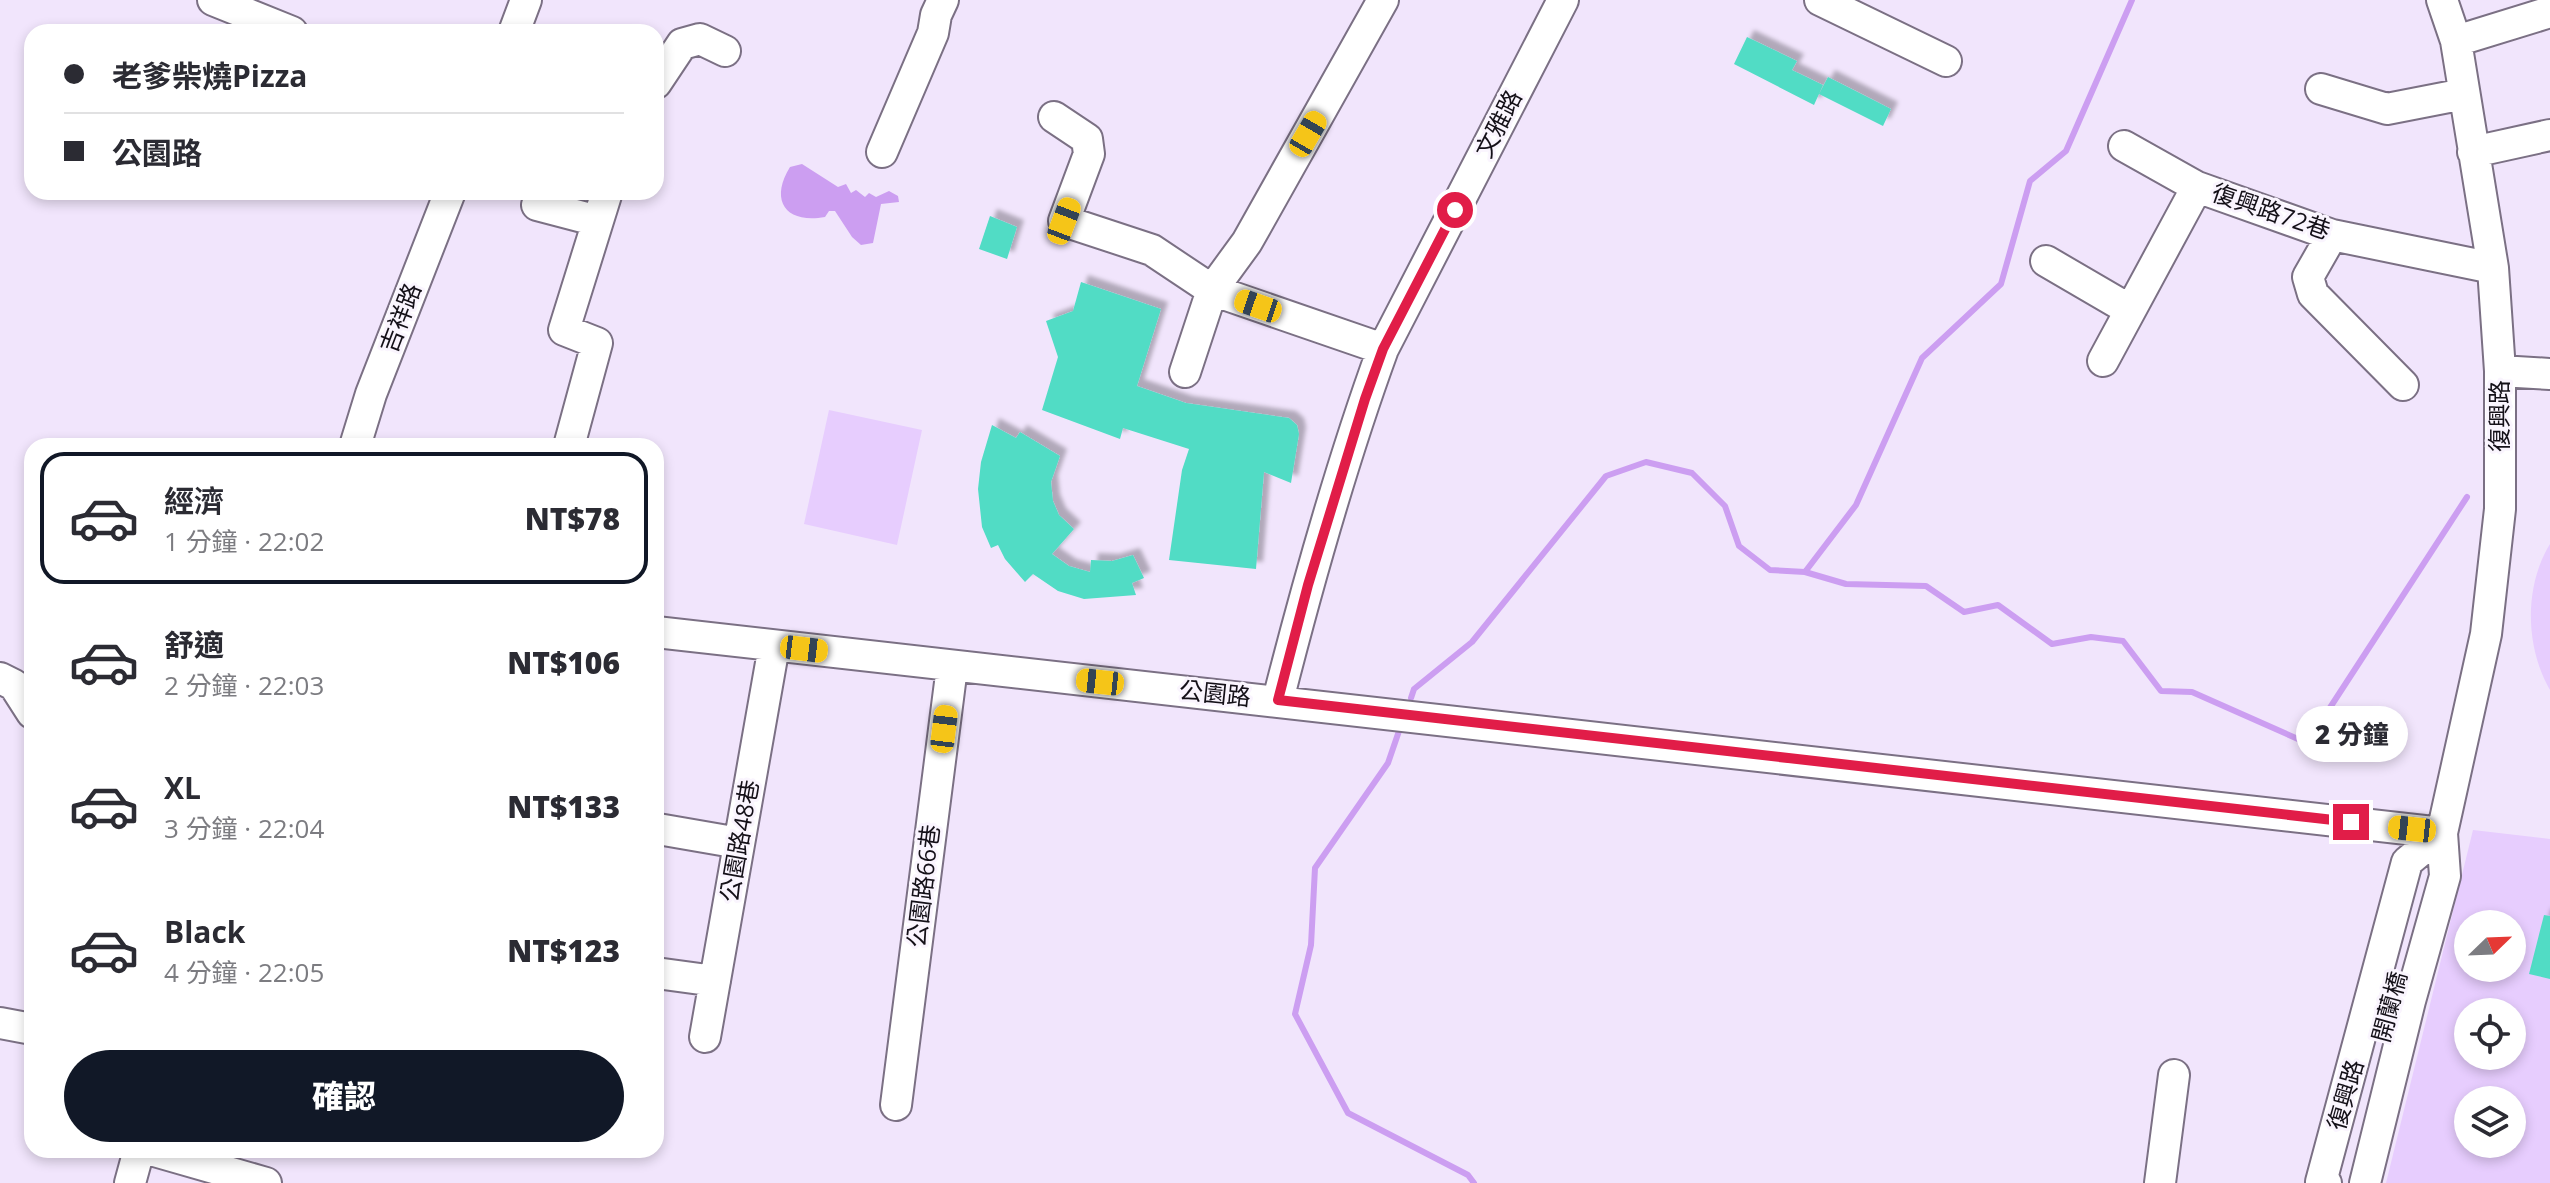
<!DOCTYPE html>
<html lang="zh-TW">
<head>
<meta charset="utf-8">
<style>
	body { margin:0; font-family:"Open Sans","Noto Sans TC",sans-serif; background:#f7f7f7; color:#2b2b33; height:100vh; display:flex; flex-direction:column; font-size:30px; white-space:nowrap }
	* { box-sizing:border-box; margin:0 }
	p { font-size:26px; color:#7c7c81 }
	.icon { flex:none; width:44px; height:44px; fill:none; stroke:currentColor; stroke-width:2; stroke-linecap:round; stroke-linejoin:round }
	.map { position:relative; flex:1; overflow:hidden }
	.side { position:absolute; left:24px; top:438px; width:640px; height:720px; display:flex; flex-direction:column; background:#fff; border-radius:24px; box-shadow:0 4px 12px #0003 }
	.side>* { flex:none }
	.top-card { position:absolute; left:24px; top:24px; width:640px; height:176px; border-radius:24px; box-shadow:0 4px 12px #0003; display:grid; align-content:center; height:176px; padding:0 40px; background:#fff }
	.needle { width:52px; rotate:67deg }
	.tools { position:absolute; left:2454px; top:910px; display:grid; gap:16px }
	.tools a { display:grid; place-items:center; width:72px; height:72px; border-radius:50%; background:#fff; box-shadow:0 4px 12px #0003; font-size:40px }
	.end { position:absolute; width:36px; height:36px; margin:-18px; border:10px solid #e11d48; background:#fff; box-shadow:0 0 0 4px #fff }
	.from { border-radius:50% }
	.bubble { position:absolute; height:56px; border-radius:28px; background:#fff; box-shadow:0 4px 12px #0003; font-size:26px; font-weight:800; line-height:56px; text-align:center }
	.car { position:absolute; width:24px; height:48px; margin:-24px -12px; border-radius:10px; box-shadow:0 0 6px 2px #0007; background:linear-gradient(#f5c518 24%,#345 0 40%,#f5c518 0 76%,#345 0 86%,#f5c518 0) }
	.top-card b { display:flex; align-items:center; gap:28px; height:76px; font-size:30px }
	.top-card b+b { border-top:2px solid #e1e1e2 }
	.top-card i { width:20px; height:20px; background:#2b2b33 }
	ul { padding:14px 0 0; list-style:none }
	li { display:flex; align-items:center; gap:24px; height:132px; margin:0 16px 12px; padding:0 24px; border:4px solid transparent; border-radius:24px }
	li div { flex:1 }
	li b { display:block; font-size:30px }
	li em { font-style:normal; font-weight:800 }
	li.selected { border-color:#111827 }
	li>.icon { width:72px; height:72px; stroke-width:1.5 }
	.button { display:flex; gap:16px; margin-top:auto; padding:16px 40px }
	.button a { flex:1; height:92px; border-radius:48px; background:#111827; color:#fff; font-size:32px; font-weight:800; line-height:92px; text-align:center }
	.map>svg:first-child { display:block }
	.green { fill:#e7cdfe; fill-rule:evenodd }
	.water { fill:#cc9ef1 }
	.lines { fill:none; stroke-linecap:round; stroke-linejoin:round }
	.stream { stroke:#cc9ef1; stroke-width:6 }
	.building { fill:#51dcc5; filter:url(#shadow) }
	.minor-casing { stroke:#7b7084; stroke-width:34 }
	.minor { stroke:#fff; stroke-width:30 }
	.route { stroke:#e11d48; stroke-width:10 }
	.labels { text-anchor:middle; stroke-width:6; stroke-linejoin:round; paint-order:stroke }
	.street-label { font-size:24px; fill:#141018; stroke:#faf5fe }
</style>
</head>
<body>
<div class="map">
<svg width="2550" height="1183" viewBox="0 0 2550 1183">
	<defs>
		<filter id="shadow"><feDropShadow dx="7" dy="-7" stdDeviation="2" flood-color="#0004"/></filter>
	</defs>
	<rect width="100%" height="100%" fill="#f1e5fc"/>
	<path class="green" d="M829,410L922,430L897,545L804,524Z
		M2550,544V690C2525,647 2524,586 2550,544Z
		M2473,830L2550,839V1183H2386ZM2468,924H2512V968H2468ZM2468,1012H2512V1056H2468ZM2468,1100H2512V1144H2468Z"/>
	<path class="water" d="M802,164L838,187L846,184L851,193L856,190L865,197L869,193L876,197L889,191L898,196L899,202L881,204L873,243L861,245L852,237L835,211H829L825,217C786,224 769,201 790,167Z"/>
	<g class="lines">
		<path class="stream" d="M1805,572L1846,584L1926,586L1964,612L1998,605L2052,644L2091,637L2123,641L2161,691L2192,692L2307,743L2467,497
			M1411,698L1414,689L1472,642L1606,476L1646,462L1692,473L1725,506L1739,546L1770,570L1805,572L1856,505L1922,358L2001,284L2030,181L2066,151L2132,0
			M1399,731L1388,763L1315,868L1311,945L1295,1014L1348,1113L1468,1175L1474,1183"/>
	</g>
	<path class="building" d="M1747,37L1797,61L1792,70L1823,85L1814,105L1734,64Z
		M1828,77L1891,109L1883,126L1819,94Z
		M990,216L1017,227L1007,259L979,249Z
		M1081,282L1161,309L1137,386L1186,403L1289,418L1297,425L1299,434L1291,483L1264,472L1256,569L1169,560L1182,470L1189,449L1123,428L1120,439L1042,410L1058,357L1046,321L1073,311Z
		M992,425L1016,438L1020,432L1060,456L1051,482L1053,501L1059,515L1074,529L1052,554L1069,566L1090,572L1091,560L1112,561L1133,555L1144,578L1132,583L1136,595L1084,599L1058,591L1033,574L1025,582L1005,559L998,545L991,548L982,527L978,489L981,462Z
		M2544,915L2550,916V979L2529,974Z"/>
	<g class="lines">
		<defs>
			<path id="minor" d="M213,0L292,32
				M1820,0L1946,61
				M514,32L526,0
				M2456,41L2550,12
				M656,83L682,44L700,39L725,51
				M2321,89L2387,109L2464,94
				M1054,117L1087,139L1089,154L1064,221L1152,250L1212,290L1185,372
				M2124,146L2197,187
				M882,152L933,33L936,15L943,0
				M2473,152L2550,135
				M537,205L598,221
				M2332,235L2308,277L2313,294L2403,385
				M2046,261L2130,310
				M1383,349L1212,290L1247,242L1383,0
				M2103,361L2197,187L2332,235L2493,268
				M2500,371L2550,374
				M355,446L371,394L450,192
				M569,446L597,343L564,330L607,192
				M656,632L2442,833
				M0,678L14,685L32,713
				M1278,700C1308,582 1341,464 1383,349L1563,0
				M658,829L739,843
				M656,973L715,981
				M0,1023L32,1029
				M705,1037L774,646
				M896,1105L952,667
				M151,1150L266,1183
				M130,1183L139,1150
				M2160,1183L2174,1075
				M2326,1183L2321,1182L2407,862L2442,833
				M2365,1183L2410,1001L2445,876L2442,833L2486,634L2500,509V371L2493,268L2456,41L2442,0"/>
		</defs>
		<use href="#minor" class="minor-casing"/>
		<use href="#minor" class="minor"/>
	</g>
	<g class="lines">
		<path class="route" d="M1455,210L1383,349L1365,399L1308,585L1278,700L2351,822"/>
	</g>
	<g class="labels">
		<g class="street-label">
			<text transform="translate(1499 124) rotate(-63)" y="8">文雅路</text>
			<text transform="translate(2271 212) rotate(19)" y="8">復興路72巷</text>
			<text transform="translate(401 318) rotate(-69)" y="8">吉祥路</text>
			<text transform="translate(2500 416) rotate(-90)" y="8">復興路</text>
			<text transform="translate(1215 694) rotate(6)" y="8">公園路</text>
			<text transform="translate(740 841) rotate(-80)" y="8">公園路48巷</text>
			<text transform="translate(924 886) rotate(-83)" y="8">公園路66巷</text>
			<text transform="translate(2390 1007) rotate(-75)" y="8">開蘭橋</text>
			<text transform="translate(2346 1095) rotate(-74)" y="8">復興路</text>
		</g>
	</g>
</svg>
<div class="tools">
<a><svg class="needle" viewBox="-14 -14 28 28"><path d="M0-13l5 13h-10z" fill="#e53935"/><path d="M0 13l5-13h-10z" fill="#7c7c81"/></svg></a>
<a><svg class="icon" aria-label="locate" viewBox="0 0 24 24"><circle cx="12" cy="12" r="6"/><path d="M12 2v4M12 18v4M2 12h4M18 12h4"/></svg></a>
<a><svg class="icon" aria-label="layers" viewBox="0 0 24 24"><path d="M12 4l9 5-9 5-9-5zM3 14l9 5 9-5"/></svg></a>
</div>
<i class="end from" style="left:1455px;top:210px"></i>
<i class="end" style="left:2351px;top:822px"></i>
<div class="bubble" style="left:2296px;top:706px;width:112px">2 分鐘</div>
<i class="car" style="left:1308px;top:134px;rotate:30deg"></i>
<i class="car" style="left:1064px;top:221px;rotate:21deg"></i>
<i class="car" style="left:1258px;top:306px;rotate:289deg"></i>
<i class="car" style="left:804px;top:649px;rotate:97deg"></i>
<i class="car" style="left:1100px;top:682px;rotate:276deg"></i>
<i class="car" style="left:944px;top:729px;rotate:7deg"></i>
<i class="car" style="left:2412px;top:829px;rotate:276deg"></i>
<div class="top-card">
<b><i class="from"></i>老爹柴燒Pizza</b>
<b><i></i>公園路</b>
</div>
<section class="side">
<ul>
<li class="selected"><svg class="icon" aria-label="car" viewBox="0 0 24 24"><path d="M5 17H2v-5l4-1 3-4h7l3 4 3 1v5h-3M9 17h6M6 11h13"/><circle cx="7" cy="17" r="2"/><circle cx="17" cy="17" r="2"/></svg><div><b>經濟</b><p>1 分鐘 · 22:02</p></div><em>NT$78</em></li>
<li><svg class="icon" aria-label="car" viewBox="0 0 24 24"><path d="M5 17H2v-5l4-1 3-4h7l3 4 3 1v5h-3M9 17h6M6 11h13"/><circle cx="7" cy="17" r="2"/><circle cx="17" cy="17" r="2"/></svg><div><b>舒適</b><p>2 分鐘 · 22:03</p></div><em>NT$106</em></li>
<li><svg class="icon" aria-label="car" viewBox="0 0 24 24"><path d="M5 17H2v-5l4-1 3-4h7l3 4 3 1v5h-3M9 17h6M6 11h13"/><circle cx="7" cy="17" r="2"/><circle cx="17" cy="17" r="2"/></svg><div><b>XL</b><p>3 分鐘 · 22:04</p></div><em>NT$133</em></li>
<li><svg class="icon" aria-label="car" viewBox="0 0 24 24"><path d="M5 17H2v-5l4-1 3-4h7l3 4 3 1v5h-3M9 17h6M6 11h13"/><circle cx="7" cy="17" r="2"/><circle cx="17" cy="17" r="2"/></svg><div><b>Black</b><p>4 分鐘 · 22:05</p></div><em>NT$123</em></li>
</ul>
<div class="button"><a>確認</a></div>
</section>
</div>
</body>
</html>
